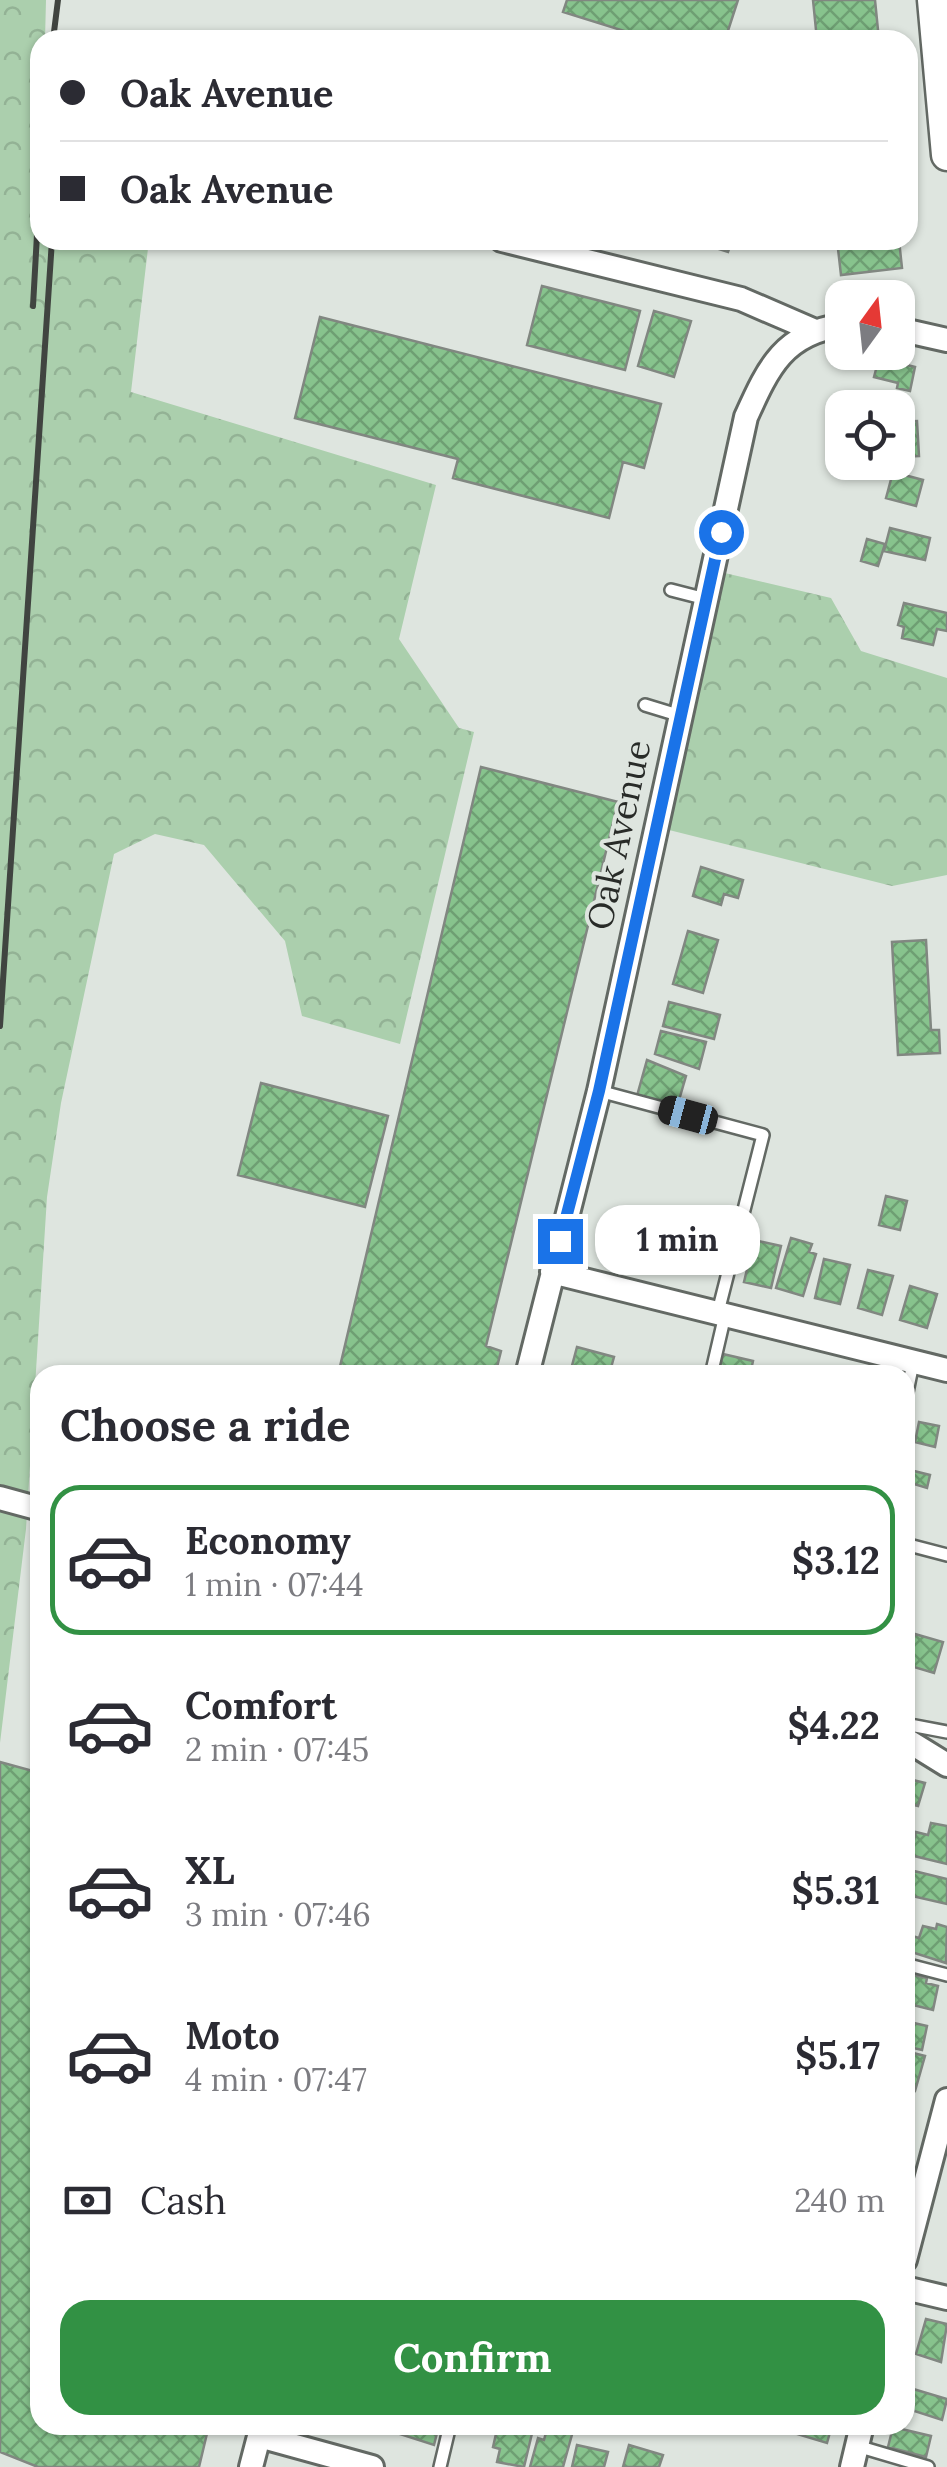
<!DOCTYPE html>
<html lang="en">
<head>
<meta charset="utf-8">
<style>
	body { margin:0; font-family:Lora,serif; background:#f7f7f7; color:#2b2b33; height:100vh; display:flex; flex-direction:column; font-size:38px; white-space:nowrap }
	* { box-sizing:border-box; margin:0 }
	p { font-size:32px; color:#7c7c81 }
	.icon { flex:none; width:55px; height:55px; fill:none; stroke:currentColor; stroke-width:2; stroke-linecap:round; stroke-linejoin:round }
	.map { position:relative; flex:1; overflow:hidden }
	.panel { position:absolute; left:30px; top:1365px; width:885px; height:1070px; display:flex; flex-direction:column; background:#fff; border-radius:30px; box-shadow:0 2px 8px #0004 }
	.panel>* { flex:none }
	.hud { position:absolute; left:30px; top:30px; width:888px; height:220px; border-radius:30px; box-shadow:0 2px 8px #0004; display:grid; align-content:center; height:220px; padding:0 30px; background:#fff }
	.needle { width:65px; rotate:15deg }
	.fabs { position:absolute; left:825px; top:280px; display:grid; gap:20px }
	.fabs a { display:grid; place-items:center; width:90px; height:90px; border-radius:20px; background:#fff; box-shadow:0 2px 8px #0004; font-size:50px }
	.end { position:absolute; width:45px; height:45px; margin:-22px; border:12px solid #1a73e8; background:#fff; box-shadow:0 0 0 5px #fff }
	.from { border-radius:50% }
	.bubble { position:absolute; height:70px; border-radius:30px; background:#fff; box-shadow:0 2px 8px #0004; font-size:32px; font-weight:800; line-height:70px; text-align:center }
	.car { position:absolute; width:30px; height:60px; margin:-30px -15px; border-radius:12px; box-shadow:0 0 8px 2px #0007; background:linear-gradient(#222 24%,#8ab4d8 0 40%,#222 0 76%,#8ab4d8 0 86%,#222 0) }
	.hud b { display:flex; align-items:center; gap:35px; height:95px; font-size:38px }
	.hud b+b { border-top:2px solid #e1e1e2 }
	.hud i { width:25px; height:25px; background:#2b2b33 }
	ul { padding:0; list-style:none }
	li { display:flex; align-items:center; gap:30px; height:150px; margin:0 20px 15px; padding:0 10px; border:5px solid transparent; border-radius:30px }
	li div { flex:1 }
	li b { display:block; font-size:38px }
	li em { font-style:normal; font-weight:800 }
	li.selected { border-color:#329144 }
	li>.icon { width:90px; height:90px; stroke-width:1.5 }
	h2 { padding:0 30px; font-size:45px; line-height:120px }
	.pay { display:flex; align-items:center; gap:25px; height:110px; padding:0 30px; font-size:38px }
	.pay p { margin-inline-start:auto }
	.primary-button { display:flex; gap:20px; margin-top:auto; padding:20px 30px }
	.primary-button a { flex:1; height:115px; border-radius:30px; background:#329144; color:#fff; font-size:40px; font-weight:800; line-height:115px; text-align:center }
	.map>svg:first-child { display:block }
	.forest { fill:url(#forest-crowns) }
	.building { fill:url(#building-cross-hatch); stroke:#818781; stroke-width:2.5 }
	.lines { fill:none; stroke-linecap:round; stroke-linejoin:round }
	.service-casing { stroke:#636964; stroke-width:16 }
	.minor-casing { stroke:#636964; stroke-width:28 }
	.secondary-casing { stroke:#636964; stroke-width:35 }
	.service { stroke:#fff; stroke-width:11 }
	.minor { stroke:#fff; stroke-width:22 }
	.secondary { stroke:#fff; stroke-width:30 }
	.rail { stroke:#404440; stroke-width:6 }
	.route { stroke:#1a73e8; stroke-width:12 }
	.labels { text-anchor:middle; stroke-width:8; stroke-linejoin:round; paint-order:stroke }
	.street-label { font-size:35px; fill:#282b28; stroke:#dee5df }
</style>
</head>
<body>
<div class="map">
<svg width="947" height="2467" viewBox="0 0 947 2467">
	<defs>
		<pattern id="forest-crowns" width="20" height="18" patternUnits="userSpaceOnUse" patternTransform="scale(2.5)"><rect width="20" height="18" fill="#abcfad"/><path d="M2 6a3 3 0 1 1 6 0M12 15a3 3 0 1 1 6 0" fill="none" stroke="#93b295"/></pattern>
		<pattern id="building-cross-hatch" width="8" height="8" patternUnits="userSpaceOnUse" patternTransform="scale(2.5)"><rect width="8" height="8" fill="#87c38d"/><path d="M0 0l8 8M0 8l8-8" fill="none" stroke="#6e9f73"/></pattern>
	</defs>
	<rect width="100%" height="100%" fill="#dee5df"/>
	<path class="forest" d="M0,0H46L45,40H40V240H149L131,392L436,485L399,639L459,728L474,732L400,1044L302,1016L285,941L204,845L155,834L114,854L61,1103L47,1197L26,1529L0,1743Z
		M712,570L831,598L861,651L947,678V875L892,886L657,827Z"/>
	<path class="building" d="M567,0H738L725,40H653L563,12Z
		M813,0H875L879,40H817Z
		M691,240H732L728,252Z
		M837,240H899L902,268L841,275Z
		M542,286L640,311L625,370L527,345Z
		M654,311L691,321L674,377L638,366Z
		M320,317L661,404L644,468L623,462L609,518L453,478L458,459L295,418Z
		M879,358L915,367L910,391L897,388L898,383L874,377Z
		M917,421L919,456L898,457V422Z
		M893,472L923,480L916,506L886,498Z
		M890,528L930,538L925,560L884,551Z
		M867,539L885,544L878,566L861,561Z
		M904,603L947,613V631L937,629L933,645L902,638L904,627L898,625Z
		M481,767L618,802L486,1346L501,1351L495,1375H338Z
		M701,867L743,880L738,898L724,894L721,905L693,896Z
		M688,931L718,940L703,993L673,984Z
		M926,940L931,1030H939L940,1053L898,1055L892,942Z
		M669,1002L720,1015L714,1039L663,1026Z
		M661,1031L706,1042L699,1069L655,1054Z
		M647,1060L686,1076L677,1107L637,1096Z
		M261,1083L388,1116L365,1207L238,1175Z
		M886,1196L907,1201L900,1230L879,1225Z
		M791,1238L812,1244L809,1252L816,1254L803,1296L776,1288Z
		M754,1240L781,1246L771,1288L744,1282Z
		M824,1259L850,1265L840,1304L815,1298Z
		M868,1270L893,1276L882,1315L858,1308Z
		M910,1286L937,1294L927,1328L900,1320Z
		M577,1347L614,1357L609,1375L570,1373Z
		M723,1354L753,1361L750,1375H718Z
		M919,1422L939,1426L935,1447L915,1442Z
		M910,1470L930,1475L927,1488L907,1482Z
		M915,1634L943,1642L934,1673L907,1665Z
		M0,1762L40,1773V2425H209L199,2467H38L0,2452Z
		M905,1778L925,1783L918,1806L905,1803Z
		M931,1823L947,1826V1864L910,1855L916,1832L928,1835Z
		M914,1871L947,1879V1904L908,1895Z
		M937,1924L947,1927L946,1963L905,1950L909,1935L919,1938L923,1926L936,1929Z
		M905,1973L927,1978L926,1983L938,1986L933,2010L905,2003Z
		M905,2021L927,2026L922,2050L905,2046Z
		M905,2051L925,2056L915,2091L905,2088Z
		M926,2319L947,2324L941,2362L916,2354Z
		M910,2388L947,2399L942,2420L905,2408Z
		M372,2425H439L434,2445Z
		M498,2425H534L524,2467L497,2462L500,2449L493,2447Z
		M548,2425L573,2431L563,2467H530L538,2438L544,2440Z
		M789,2425H832L827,2443L787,2431Z
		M893,2427L931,2436L926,2457L888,2447Z
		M577,2445L608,2452L604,2467H572Z
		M629,2445L663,2455L659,2467H623Z"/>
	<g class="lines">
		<defs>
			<path id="service" d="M671,590L706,599
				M645,705L681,716
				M599,1091L763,1135L718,1312
				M711,1375L725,1315
				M905,1402L913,1363
				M905,1544L947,1555
				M905,1724L947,1732
				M905,1964L947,1975
				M857,2446L928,2467
				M440,2467L450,2425"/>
			<path id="minor" d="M502,240L741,299L813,330
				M898,329L947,340
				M552,1272L947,1370
				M527,1375L599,1091L746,417C769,366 784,334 842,325
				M0,1498L40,1509
				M905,1739L947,1765
				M905,2260L947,2100
				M905,2288L947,2298
				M259,2436L372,2467
				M251,2467L262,2425
				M852,2467L862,2425"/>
			<path id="secondary" d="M933,0L947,155"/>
		</defs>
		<use href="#service" class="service-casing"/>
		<use href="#minor" class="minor-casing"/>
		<use href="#secondary" class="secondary-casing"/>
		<use href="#service" class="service"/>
		<use href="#minor" class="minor"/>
		<use href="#secondary" class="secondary"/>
		<path class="rail" d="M53,40L58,0
			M33,306L40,181
			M0,1026L52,240"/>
	</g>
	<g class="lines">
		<path class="route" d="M560,1241L599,1091L721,532"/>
	</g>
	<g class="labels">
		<g class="street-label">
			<text transform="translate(619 835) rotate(-78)" y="12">Oak Avenue</text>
		</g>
	</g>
</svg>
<div class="fabs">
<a><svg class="needle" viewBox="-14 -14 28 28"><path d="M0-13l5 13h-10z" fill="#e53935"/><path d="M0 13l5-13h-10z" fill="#7c7c81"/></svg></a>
<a><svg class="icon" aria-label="locate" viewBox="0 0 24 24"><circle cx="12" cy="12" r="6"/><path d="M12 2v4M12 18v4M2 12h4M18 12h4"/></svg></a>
</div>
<i class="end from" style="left:721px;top:532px"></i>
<i class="end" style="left:560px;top:1241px"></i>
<div class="bubble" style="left:595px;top:1205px;width:165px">1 min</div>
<i class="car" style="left:688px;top:1115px;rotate:285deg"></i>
<div class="hud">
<b><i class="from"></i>Oak Avenue</b>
<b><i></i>Oak Avenue</b>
</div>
<section class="panel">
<h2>Choose a ride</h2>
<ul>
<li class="selected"><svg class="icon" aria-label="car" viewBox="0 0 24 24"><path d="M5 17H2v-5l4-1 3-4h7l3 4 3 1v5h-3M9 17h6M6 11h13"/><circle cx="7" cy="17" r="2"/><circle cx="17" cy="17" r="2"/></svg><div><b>Economy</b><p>1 min · 07:44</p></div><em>$3.12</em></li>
<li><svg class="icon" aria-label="car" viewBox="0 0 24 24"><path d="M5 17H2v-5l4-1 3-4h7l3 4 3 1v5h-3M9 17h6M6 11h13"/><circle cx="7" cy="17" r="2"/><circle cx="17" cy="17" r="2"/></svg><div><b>Comfort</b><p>2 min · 07:45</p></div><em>$4.22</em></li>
<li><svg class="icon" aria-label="car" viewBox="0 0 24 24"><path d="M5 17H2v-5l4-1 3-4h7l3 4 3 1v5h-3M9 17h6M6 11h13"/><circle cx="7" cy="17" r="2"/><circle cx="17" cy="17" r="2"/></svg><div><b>XL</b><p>3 min · 07:46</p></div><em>$5.31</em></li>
<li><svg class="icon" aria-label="car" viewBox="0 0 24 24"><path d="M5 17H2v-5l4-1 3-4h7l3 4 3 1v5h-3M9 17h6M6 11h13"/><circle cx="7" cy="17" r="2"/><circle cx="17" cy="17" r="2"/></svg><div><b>Moto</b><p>4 min · 07:47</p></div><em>$5.17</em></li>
</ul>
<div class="pay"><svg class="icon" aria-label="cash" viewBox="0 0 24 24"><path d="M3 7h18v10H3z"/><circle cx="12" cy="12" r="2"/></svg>Cash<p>240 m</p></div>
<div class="primary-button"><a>Confirm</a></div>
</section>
</div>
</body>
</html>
